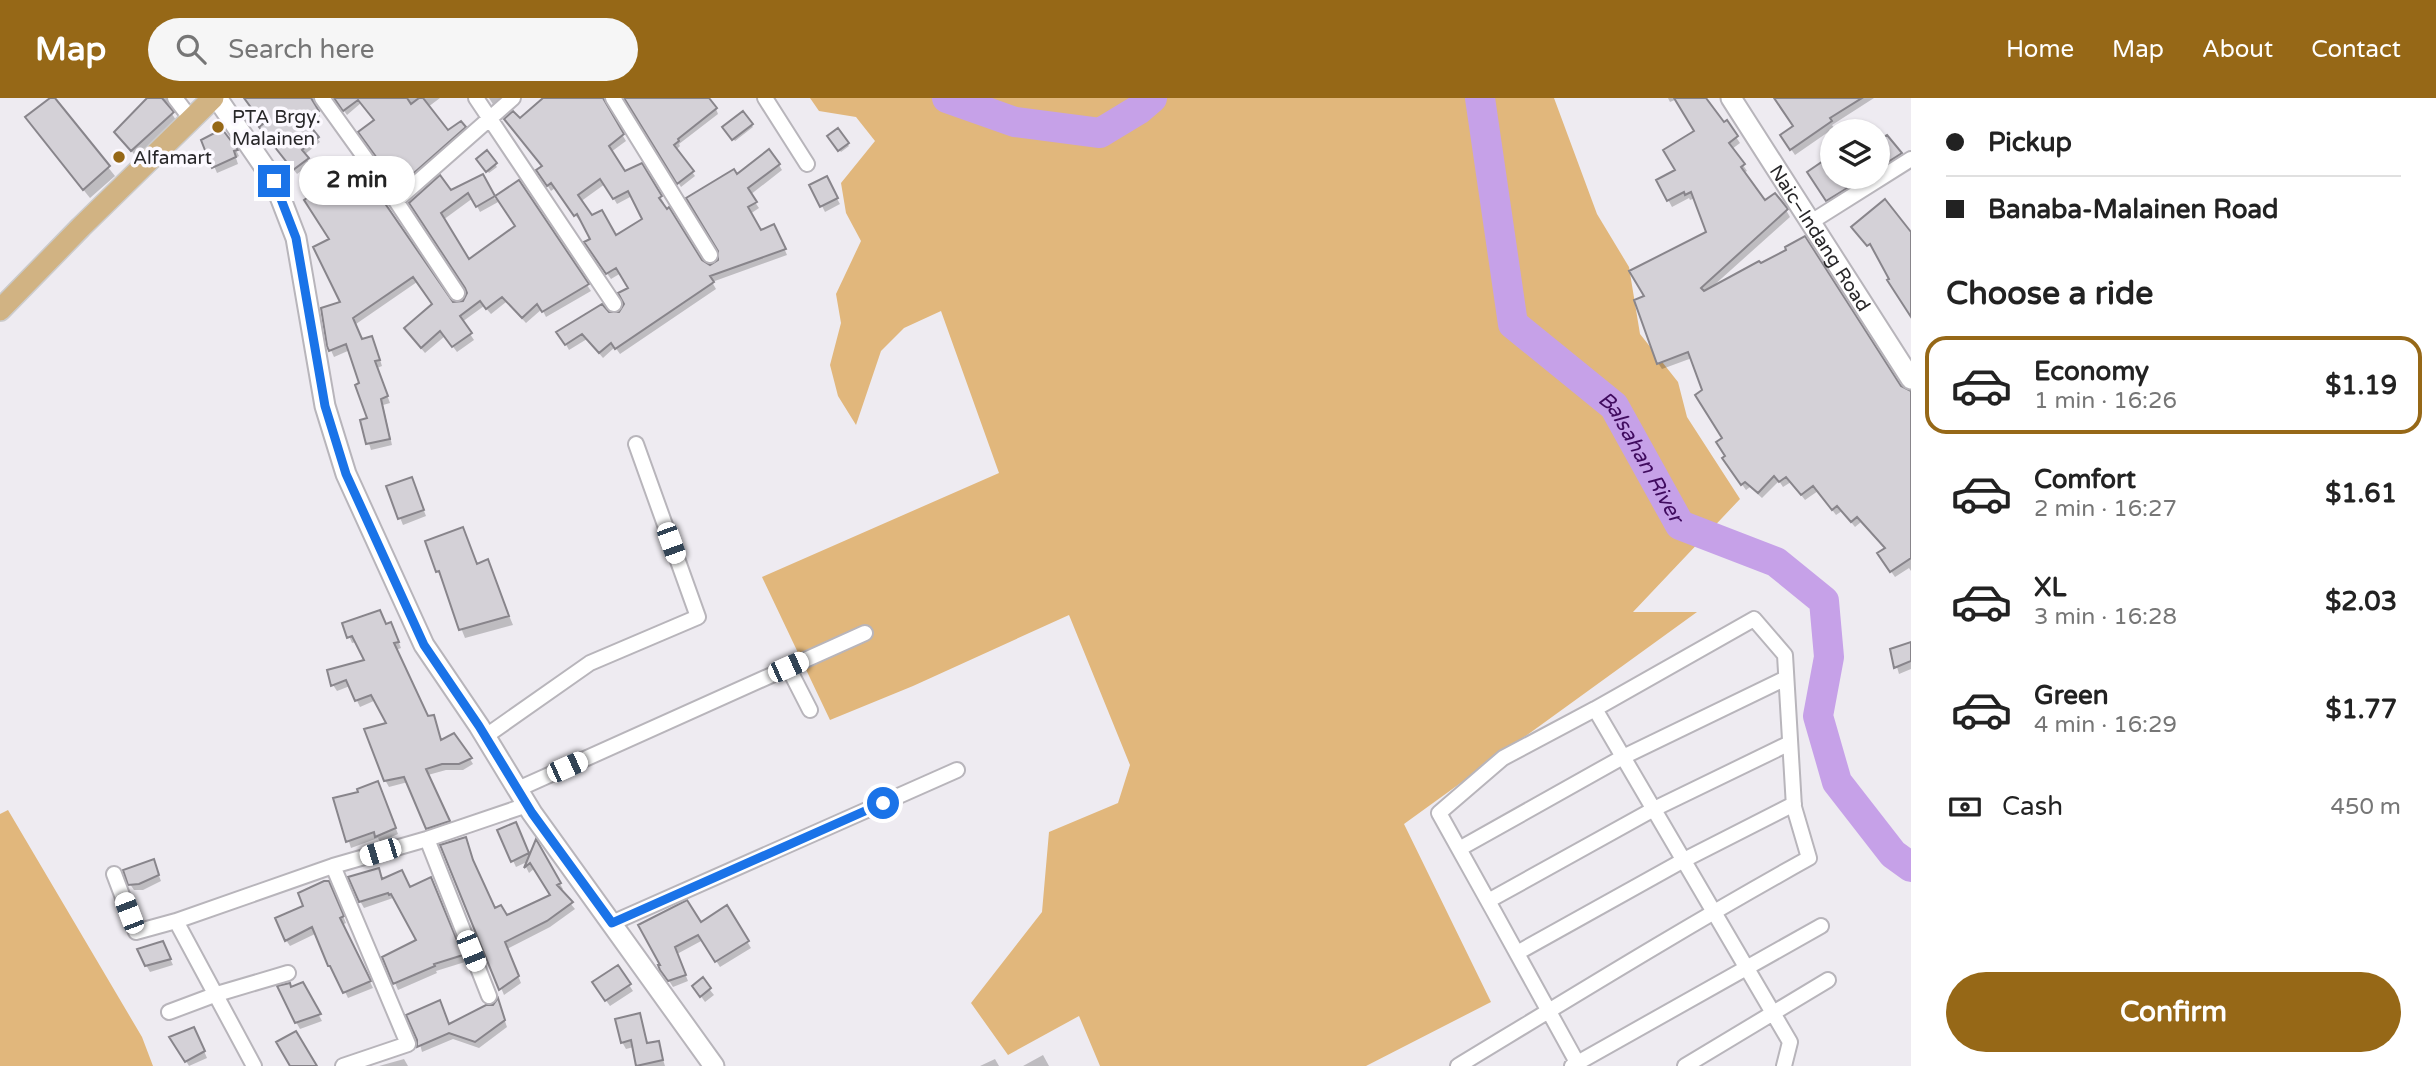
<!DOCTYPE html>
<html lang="en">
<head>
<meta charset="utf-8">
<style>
	body { margin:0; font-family:"Varela Round",sans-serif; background:#f6f6f6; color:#222; height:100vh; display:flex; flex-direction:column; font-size:26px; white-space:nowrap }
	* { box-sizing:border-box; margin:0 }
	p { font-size:23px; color:#767676 }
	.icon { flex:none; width:38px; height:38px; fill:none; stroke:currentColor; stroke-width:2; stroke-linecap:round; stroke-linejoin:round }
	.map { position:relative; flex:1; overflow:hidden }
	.drawer { display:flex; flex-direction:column; background:#fff; width:525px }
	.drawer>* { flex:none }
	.hud { display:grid; align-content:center; height:154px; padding:0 35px; background:#fff }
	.tools { position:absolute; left:1820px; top:21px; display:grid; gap:14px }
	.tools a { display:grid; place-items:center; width:70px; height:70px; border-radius:50%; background:#fff; box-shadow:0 2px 5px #0004; font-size:35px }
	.end { position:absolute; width:32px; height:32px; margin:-16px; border:9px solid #1a73e8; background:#fff; box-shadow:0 0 0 4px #fff }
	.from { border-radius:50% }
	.bubble { position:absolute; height:49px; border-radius:24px; background:#fff; box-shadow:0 2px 5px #0004; font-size:23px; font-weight:700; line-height:49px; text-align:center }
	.car { position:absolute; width:21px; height:42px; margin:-21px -10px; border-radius:9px; box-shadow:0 0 5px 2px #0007; background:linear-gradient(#fff 24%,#345 0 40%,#fff 0 76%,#345 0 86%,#fff 0) }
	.hud b { display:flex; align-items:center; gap:24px; height:66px; font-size:26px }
	.hud b+b { border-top:2px solid #e0e0e0 }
	.hud i { width:18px; height:18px; background:#222 }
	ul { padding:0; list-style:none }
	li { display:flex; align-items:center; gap:21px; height:98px; margin:0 14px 10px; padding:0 21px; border:4px solid transparent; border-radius:21px }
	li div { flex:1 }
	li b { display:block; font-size:26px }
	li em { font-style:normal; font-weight:700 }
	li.selected { border-color:#966817 }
	li>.icon { width:63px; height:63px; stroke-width:1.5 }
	h2 { padding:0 35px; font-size:32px; line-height:84px }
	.pay { display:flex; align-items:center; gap:18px; height:77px; padding:0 35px; font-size:26px }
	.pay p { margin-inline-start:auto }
	.button { display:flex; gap:14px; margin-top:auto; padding:14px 35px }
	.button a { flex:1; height:80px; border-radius:42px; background:#966817; color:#fff; font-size:28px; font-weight:700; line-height:80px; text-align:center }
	header { display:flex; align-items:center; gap:42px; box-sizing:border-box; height:98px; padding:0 35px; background:#966817; color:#fff }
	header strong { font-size:33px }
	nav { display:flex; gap:38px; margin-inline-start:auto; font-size:24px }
	.search { width:490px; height:63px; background:#f6f6f6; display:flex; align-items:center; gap:18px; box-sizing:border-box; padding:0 24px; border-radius:38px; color:#767676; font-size:26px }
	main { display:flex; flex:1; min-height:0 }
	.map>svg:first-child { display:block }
	.green { fill:#e1b77c }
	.shadow { fill:#0003; fill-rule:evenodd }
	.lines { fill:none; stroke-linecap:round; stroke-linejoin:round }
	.river { stroke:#c6a1e8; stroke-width:30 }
	.building { fill:#d4d1d7; stroke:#88858b; stroke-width:2; fill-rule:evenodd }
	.street-casing { stroke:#b8b5bb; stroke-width:18 }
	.secondary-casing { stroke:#b8b5bb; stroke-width:23 }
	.primary-casing { stroke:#cbcbcc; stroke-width:24 }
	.street { stroke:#fff; stroke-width:14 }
	.secondary { stroke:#fff; stroke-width:19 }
	.primary { stroke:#d1b383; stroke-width:21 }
	.route { stroke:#1a73e8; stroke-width:9 }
	.poi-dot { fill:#966817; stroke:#fcf9ff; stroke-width:2.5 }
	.labels { text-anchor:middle; stroke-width:7; stroke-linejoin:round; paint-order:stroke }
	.poi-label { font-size:19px; fill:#282729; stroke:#fcf9ff; text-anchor:start }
	.street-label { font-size:19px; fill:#282729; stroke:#fcf9ff }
	.water-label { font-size:21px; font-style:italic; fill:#400b5f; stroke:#fcf9ff }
</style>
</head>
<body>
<header>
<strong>Map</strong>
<div class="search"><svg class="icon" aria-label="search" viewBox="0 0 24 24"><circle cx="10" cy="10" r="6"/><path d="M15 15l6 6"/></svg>Search here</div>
<nav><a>Home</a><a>Map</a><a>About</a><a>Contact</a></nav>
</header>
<main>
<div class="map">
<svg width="1911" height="968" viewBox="0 0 1911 968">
	<rect width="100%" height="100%" fill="#eeebf1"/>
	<path class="green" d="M810,0H1554L1597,116L1629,169L1640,236L1678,284L1687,319L1740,401L1633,514H1697L1404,726L1491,904L1366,968H1100L1079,918L1008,957L971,905L1042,814L1049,734L1118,705L1130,667L1069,517L913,588L830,622L762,479L999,375L941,213L904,230L881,253L856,327L838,298L830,267L841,225L836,196L861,143L846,115L841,85L875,43L856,19L819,13Z
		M8,712L142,939L153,968H0V716Z"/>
	<path class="shadow" d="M53,0L115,78L90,100L33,29Z
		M149,0H179L173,2L170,13L178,25L138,61L116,34Z
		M246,0H316L314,7L320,18L308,28L320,44L304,57L310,66L297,76L264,34L265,27Z
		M335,0H440L428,9L448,34L464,30L467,35L401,92L363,39L376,23L361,5L347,17Z
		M489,0H510L496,11Z
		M546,0H600L626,43L611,54L625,76L641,67L664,105L662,107L704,167L717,166L721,156L736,79L779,67L782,72L750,97L759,110L750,116L761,134H777L787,157L712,184L716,191L620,256L615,249L603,260L587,241L569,252L559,234L610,217H616L624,212L630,190L621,175L611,181L589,150L593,141L581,121L579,122L555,90L551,93L538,73L544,69L519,23ZM605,86L617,106L632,98L644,122L615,139L591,120L580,104Z
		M624,0H708L716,11L718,16L679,46L680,48L676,52L695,78L681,89Z
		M1668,0H1704L1736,39L1740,45L1732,51L1747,73L1743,75L1765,105L1786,112L1790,119L1712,189L1911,294V473L1909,470L1895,479L1883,462L1886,451L1861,424L1855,429L1842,413L1836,417L1818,393L1805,402L1791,384L1783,389L1779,383L1762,400L1750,389L1746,392L1728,367L1724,341L1692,260L1662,271L1658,265L1647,199L1708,135L1695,100L1690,102L1689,100L1672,109L1658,83L1677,73L1696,34L1677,1L1670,4Z
		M1781,0H1874L1832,27L1834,30L1795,57L1782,38L1795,29Z
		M742,16L753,29L735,43L724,29Z
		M837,33L849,48L841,54L829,39Z
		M1886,39L1905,65L1833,111L1810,74L1832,59V79H1878V44Z
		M203,42L236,52L239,58L236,60L238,66L217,75Z
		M487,55L497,69L489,75L478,61Z
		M482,78L495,101L519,85L591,193L546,219L542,211L526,225L506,204L491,216L484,208L462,224L474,242L457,254L445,238L425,255L410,237L434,207L417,184L356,226L362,243L375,246L382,268L377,270L390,305L383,307L392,347L371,352L362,323L369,322L350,252L334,259L329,248L343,205L331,142L306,102L453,206L464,204L468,195L414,111ZM473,100L480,114L500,103L517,129L468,164L443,122Z
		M826,81L840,106L825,114L812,88Z
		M414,387L426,418L403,427L388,390Z
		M487,464L513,527L465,540L438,473L477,468Z
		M344,526L386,528L394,532L401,550L396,552L428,620L433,619L442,644L470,661L473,666L463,672H446L428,677L452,729L431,737L408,684L389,689L385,682L389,627L376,602L360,609L350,588L337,593L333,587L367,563L357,544L352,545Z
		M1911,546V571L1899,576L1892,552Z
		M381,692L398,736L380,744L378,740L351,750L335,701Z
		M499,733H519L530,759L536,745L563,791L560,793L575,811L550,829L507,851L521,885L504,897L442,748L468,747L476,770L495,812L507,819L553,798L535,770L529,775L526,769L529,763L516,769Z
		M156,770L161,783L143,792H134L130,786Z
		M379,772L383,783L410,791L431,781L465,864L436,873L437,875L398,892L384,859L419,842L396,801L393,800L364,810L360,803Z
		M332,792L346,825L342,827L373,890L348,900L317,835L290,848L286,842L305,809Z
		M727,810L751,850L720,869L703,842L677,856L688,883L673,889L666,878L641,828L701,826Z
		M166,852L173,867L150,874L146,867Z
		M702,882L714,897L705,904L698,894Z
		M302,886L322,923L300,931L296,924L291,891Z
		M629,887L633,893L610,908L598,891Z
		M498,903L507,929L479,950L453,941L422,954L419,942L494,908Z
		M639,917L648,947L658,945L665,968H638L634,949L626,951L622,944Z
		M197,937L207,960L189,968L172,940Z
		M1043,957L1049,968H1023Z
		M404,961L408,968H379Z
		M995,961L999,968H980Z"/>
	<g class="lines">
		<g class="river">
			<path d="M947,0L1015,24L1100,35L1138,12L1152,0"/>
			<path id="s1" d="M1480,0L1513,226L1614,308L1680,427L1776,464L1824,503L1829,559L1818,618L1837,684L1893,756L1911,769"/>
		</g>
	</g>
	<path class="building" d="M50,0H55L110,68L83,92L25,19Z
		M147,0H162L174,14L131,53L114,34Z
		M244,0H311L319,13L306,23L319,39L302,52L309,60L293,72L259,29L263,26Z
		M334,0H407L411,6L419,0H423L448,32L461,23L466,29L398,89L358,34L374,22L358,2L343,13Z
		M543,0H603L624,36L609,48L625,73L642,65L662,98L659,100L667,111L669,109L702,162L710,167L718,162V153L686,100L734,71L737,76L769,51L780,66L748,90L757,104L748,109L761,132L774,126L786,151L710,178L714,184L615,251L611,245L599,255L582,236L565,247L556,234L602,206L609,214H619L624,206L618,195L628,190L616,170L606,176L584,144L590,141L577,116L574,118L551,85L547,88L536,72L542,68L504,21L513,13L520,20ZM600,81L613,101L628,93L642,121L616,137L602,112L592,117L578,97Z
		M624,0H709L717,10L678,41L679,43L674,47L694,73L677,86Z
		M1674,0H1706L1724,24L1727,22L1738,38L1729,45L1745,66L1741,69L1765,102L1775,95L1788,111L1701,190L1704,193L1759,163L1761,165L1786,152L1785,149L1805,138L1901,288L1911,293V460L1890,474L1877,455L1885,450L1857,419L1851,424L1837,408L1832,412L1813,388L1801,397L1786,379L1779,384L1774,378L1758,395L1745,384L1741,387L1722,360L1725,358L1716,344L1722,340L1695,297L1702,292L1688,254L1657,266L1634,202L1644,198L1629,173L1706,134L1691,94L1685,97L1684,94L1667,103L1656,82L1675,72L1663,52L1694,33Z
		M1774,0H1862L1830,20L1832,23L1790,52L1780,37L1793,28Z
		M743,13L753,26L732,42L722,29Z
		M838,30L849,45L838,53L827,38Z
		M222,31L238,52L234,53L236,59L212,70L201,42Z
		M1887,37L1902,55L1880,69L1878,65V42Z
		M487,52L497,65L486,74L476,61Z
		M1832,57V79H1865L1826,103L1807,74Z
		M334,60L343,72L355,62L453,204L463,203L467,195L465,190L409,105L440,77L451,92L483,76L495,98L519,82L589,186L542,214L537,206L522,220L502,199L486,211L480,203L460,218L472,235L452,249L440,233L421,250L404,230L432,206L413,179L353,220L362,241L372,238L380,262L375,263L388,298L381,301L390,341L366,346L360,322L367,320L355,287L359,285L346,246L329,253L327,248L321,210L340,204L313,149L329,141L304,102L320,91L310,79ZM468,95L476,109L495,98L515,128L469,161L441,115Z
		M827,78L838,100L820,109L809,87Z
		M1885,101L1911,134V219L1887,182L1889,181L1870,146L1867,148L1851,129Z
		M412,379L424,412L398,421L386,388Z
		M463,429L477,466L488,461L509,518L459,532L439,473L436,474L425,443Z
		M380,512L386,526L391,524L399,544L394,545L428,618L434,617L441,642L454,635L472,660L459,666H442L426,671L450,723L426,731L404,679L384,683L364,631L386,625L371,597L355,603L346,582L331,588L327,572L364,562L352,538L347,540L342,525Z
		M1911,544V563L1894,570L1890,551Z
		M378,683L396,730L375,739L374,734L346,744L333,700L358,694L357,691Z
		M516,724L529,755L511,764L497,732Z
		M466,739L473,762L495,810L501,807L507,817L550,797L530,765L524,770L536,741L561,785L557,787L573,804L547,823L505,844L519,878L499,892L440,747Z
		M154,761L159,777L139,786L128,787L123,772Z
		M379,770L382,781L402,772L410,789L431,779L463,857L434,866L435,868L393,886L382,859L416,842L391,796L389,797L388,795L359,804L348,779Z
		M324,783H329L344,818L340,820L371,883L343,895L330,868H328L312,829L285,843L275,820L303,808L298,795Z
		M687,802L701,824L727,807L749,843L715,864L698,837L675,849L686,877L668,883L660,872L658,867H660L638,827Z
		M163,843L171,861L145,868L137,851Z
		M618,867L631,886L605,903L592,884Z
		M703,879L711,890L700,899L692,888Z
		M303,884L321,916L295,925L277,888L290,885L291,889Z
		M498,900L505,922L475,944L449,935L417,949V942L406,917L440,902L449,926L486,907H493Z
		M640,915L647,945L659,943L663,962L636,968L631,942L621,945L615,921Z
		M194,929L205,953L185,964L169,939Z
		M296,933L317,968H290L276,944Z"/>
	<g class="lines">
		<defs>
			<path id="street" d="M175,0L191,21
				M322,0L396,103L457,195
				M476,0L614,206
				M613,0L710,157
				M765,0L807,66
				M396,103L513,0
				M1811,124L1911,61
				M788,569L810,612
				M1595,611L1790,944L1784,968
				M486,638L590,565L698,519L636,346
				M518,691L865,535
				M427,741L489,898
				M1459,751L1623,659L1786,580
				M333,768L408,946L343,968
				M114,776L136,834L176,823
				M1488,803L1654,711L1790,645
				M612,825L957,672
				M1517,855L1684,762L1794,706
				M169,914L217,896L288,875
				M254,968L176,823L333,768L427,741L527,707
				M1458,968C1575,897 1690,826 1809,760L1794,709L1785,557L1754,521L1595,611L1503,660L1439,715C1486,799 1533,884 1579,968
				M1572,968L1821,828
				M1685,968L1828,882"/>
			<g id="secondary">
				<path d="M217,0L274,83L296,140L325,308L346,376L424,547L479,628L532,715L714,968"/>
				<path id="s2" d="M1731,0L1911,281"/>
			</g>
			<path id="primary" d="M0,212L81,129L213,0"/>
		</defs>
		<use href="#street" class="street-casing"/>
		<use href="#secondary" class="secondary-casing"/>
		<use href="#primary" class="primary-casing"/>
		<use href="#street" class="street"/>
		<use href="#secondary" class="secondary"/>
		<use href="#primary" class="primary"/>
	</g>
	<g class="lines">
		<path class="route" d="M274,83L296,140L325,308L346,376L424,547L479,628L532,715L612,825L883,705"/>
	</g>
	<g class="poi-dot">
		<circle cx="218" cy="29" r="7"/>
		<circle cx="119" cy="59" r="7"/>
	</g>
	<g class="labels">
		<g class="poi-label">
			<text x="232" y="25">PTA Brgy.<tspan x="232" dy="22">Malainen</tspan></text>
			<text x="133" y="66">Alfamart</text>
		</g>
		<g class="street-label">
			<text dy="7" stroke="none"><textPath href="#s2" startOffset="166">Naic–Indang Road</textPath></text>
		</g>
		<g class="water-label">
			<text dy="7" stroke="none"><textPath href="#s1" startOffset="416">Balsahan River</textPath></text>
		</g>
	</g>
</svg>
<div class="tools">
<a><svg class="icon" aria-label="layers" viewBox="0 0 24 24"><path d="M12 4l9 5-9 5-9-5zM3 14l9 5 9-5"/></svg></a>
</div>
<i class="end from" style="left:883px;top:705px"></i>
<i class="end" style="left:274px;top:83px"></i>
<div class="bubble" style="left:299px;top:58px;width:116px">2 min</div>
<i class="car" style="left:671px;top:445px;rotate:160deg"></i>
<i class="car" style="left:788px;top:569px;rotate:66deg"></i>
<i class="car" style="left:567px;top:669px;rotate:66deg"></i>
<i class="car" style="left:380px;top:754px;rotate:253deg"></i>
<i class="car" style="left:129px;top:815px;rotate:339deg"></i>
<i class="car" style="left:471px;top:853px;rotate:158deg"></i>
</div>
<section class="drawer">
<div class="hud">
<b><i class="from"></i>Pickup</b>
<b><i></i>Banaba-Malainen Road</b>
</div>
<h2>Choose a ride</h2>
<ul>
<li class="selected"><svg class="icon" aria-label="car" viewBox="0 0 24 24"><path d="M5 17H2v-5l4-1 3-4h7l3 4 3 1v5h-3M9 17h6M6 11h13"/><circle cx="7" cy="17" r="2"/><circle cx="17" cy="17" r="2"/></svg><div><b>Economy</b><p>1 min · 16:26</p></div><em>$1.19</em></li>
<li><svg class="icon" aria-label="car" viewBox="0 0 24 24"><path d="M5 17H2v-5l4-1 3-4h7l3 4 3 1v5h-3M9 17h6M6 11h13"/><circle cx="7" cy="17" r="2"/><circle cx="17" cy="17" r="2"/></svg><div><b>Comfort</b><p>2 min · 16:27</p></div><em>$1.61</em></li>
<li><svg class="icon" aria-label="car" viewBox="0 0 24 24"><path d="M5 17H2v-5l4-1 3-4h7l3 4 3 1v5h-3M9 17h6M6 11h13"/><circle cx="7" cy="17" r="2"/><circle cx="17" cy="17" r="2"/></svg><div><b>XL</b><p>3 min · 16:28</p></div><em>$2.03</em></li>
<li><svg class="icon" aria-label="car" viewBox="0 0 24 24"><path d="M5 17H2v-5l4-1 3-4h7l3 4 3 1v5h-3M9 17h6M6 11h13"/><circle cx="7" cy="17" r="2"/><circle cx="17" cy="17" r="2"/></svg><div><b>Green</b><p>4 min · 16:29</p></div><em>$1.77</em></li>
</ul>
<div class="pay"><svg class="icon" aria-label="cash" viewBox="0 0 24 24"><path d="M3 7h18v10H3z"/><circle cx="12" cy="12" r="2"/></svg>Cash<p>450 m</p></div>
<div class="button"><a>Confirm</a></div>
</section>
</main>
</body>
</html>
